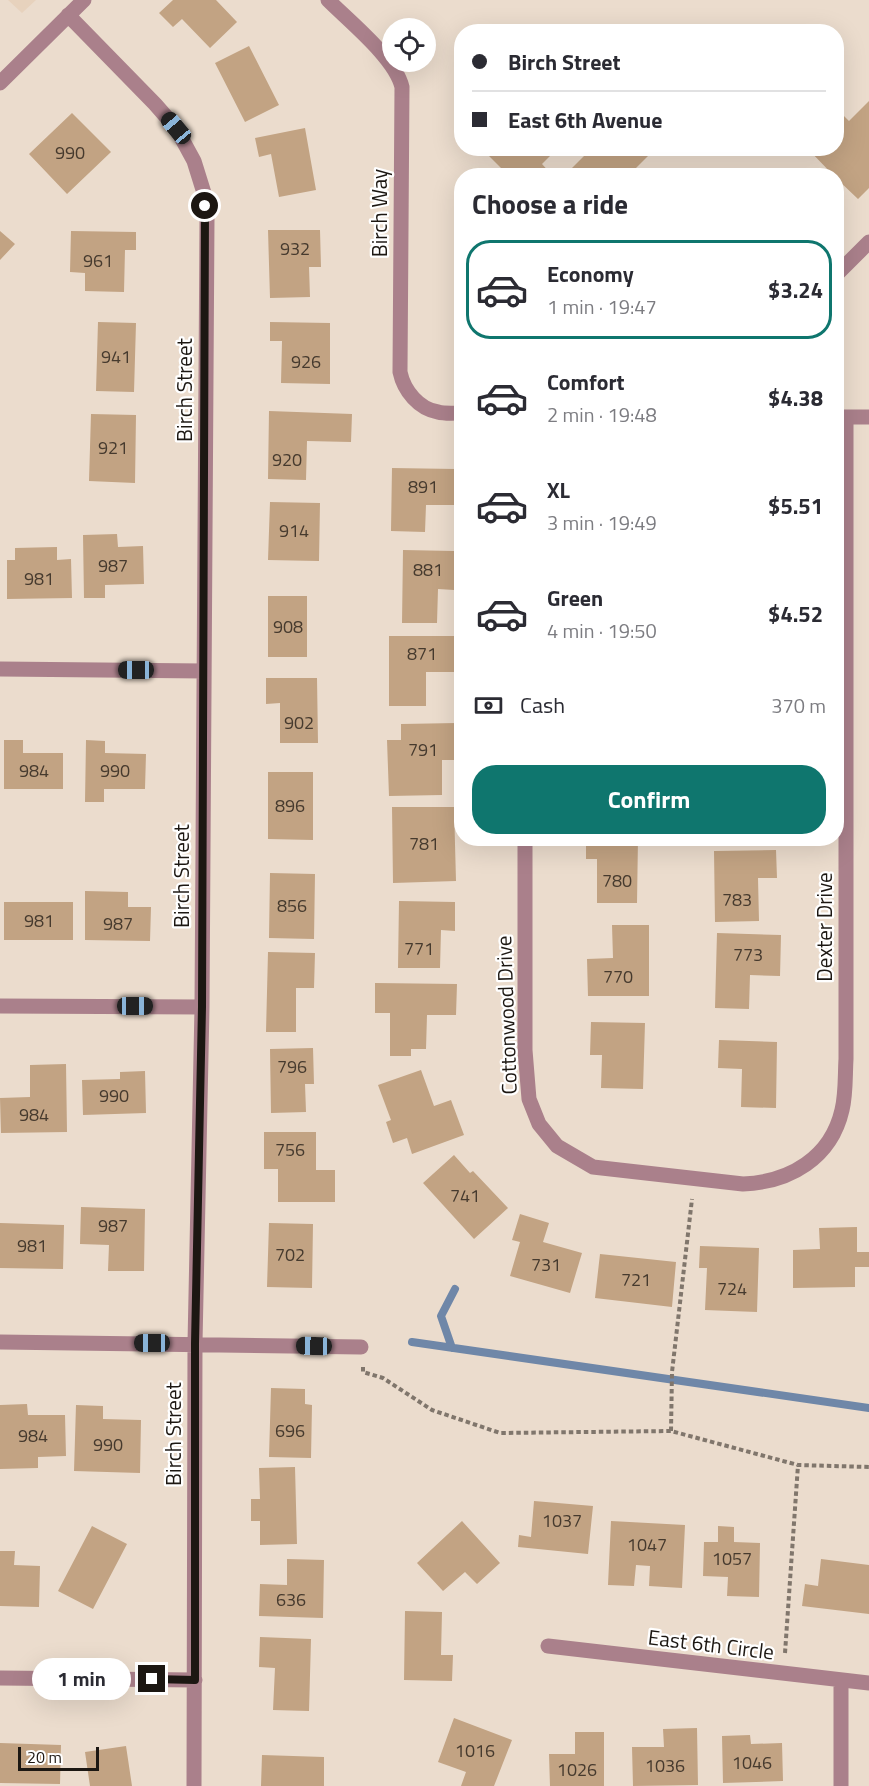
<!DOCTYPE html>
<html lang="en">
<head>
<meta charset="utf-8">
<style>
	body { margin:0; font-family:"Titillium Web",sans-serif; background:#f7f7f7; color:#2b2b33; height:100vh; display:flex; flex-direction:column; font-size:22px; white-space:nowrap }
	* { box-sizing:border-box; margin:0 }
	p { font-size:20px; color:#7c7c81 }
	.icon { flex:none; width:33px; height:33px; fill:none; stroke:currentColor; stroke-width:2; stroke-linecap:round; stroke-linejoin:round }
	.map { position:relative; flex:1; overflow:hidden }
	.sheet { position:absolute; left:454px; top:168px; width:390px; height:678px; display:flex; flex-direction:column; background:#fff; border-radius:24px; box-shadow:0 6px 24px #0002 }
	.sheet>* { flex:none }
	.hud { position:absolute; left:454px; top:24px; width:390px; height:132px; border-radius:24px; box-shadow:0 6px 24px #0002; display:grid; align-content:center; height:132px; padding:0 18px; background:#fff }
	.controls { position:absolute; left:382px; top:18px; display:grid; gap:12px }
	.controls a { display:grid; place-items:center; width:54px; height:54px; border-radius:50%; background:#fff; box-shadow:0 6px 24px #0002; font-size:30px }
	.scale { position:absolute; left:18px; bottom:15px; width:81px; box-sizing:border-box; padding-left:6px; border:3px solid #1c1712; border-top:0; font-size:16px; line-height:21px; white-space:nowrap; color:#1c1712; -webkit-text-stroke:4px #fff; paint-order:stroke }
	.end { position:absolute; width:27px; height:27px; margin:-14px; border:8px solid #1c1712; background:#fff; box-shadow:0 0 0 3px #fff }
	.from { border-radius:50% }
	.bubble { position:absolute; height:42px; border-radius:21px; background:#fff; box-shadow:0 6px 24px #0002; font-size:20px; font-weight:700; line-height:42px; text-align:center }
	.car { position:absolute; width:18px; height:36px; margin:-18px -9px; border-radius:8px; box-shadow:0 0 4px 2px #0007; background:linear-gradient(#222 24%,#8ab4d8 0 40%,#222 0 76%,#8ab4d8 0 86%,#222 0) }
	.hud b { display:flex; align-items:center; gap:21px; height:57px; font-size:22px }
	.hud b+b { border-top:2px solid #e1e1e2 }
	.hud i { width:15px; height:15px; background:#2b2b33 }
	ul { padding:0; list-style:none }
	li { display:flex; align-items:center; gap:18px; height:99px; margin:0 12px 9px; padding:0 6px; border:3px solid transparent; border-radius:24px }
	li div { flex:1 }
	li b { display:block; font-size:22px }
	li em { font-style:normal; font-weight:700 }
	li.selected { border-color:#0f766e }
	li>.icon { width:54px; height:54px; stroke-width:1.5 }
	h2 { padding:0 18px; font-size:27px; line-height:72px }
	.pay { display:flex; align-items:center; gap:15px; height:66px; padding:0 18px; font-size:22px }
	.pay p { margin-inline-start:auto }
	.cta { display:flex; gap:12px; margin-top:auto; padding:12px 18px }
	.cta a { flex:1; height:69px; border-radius:24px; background:#0f766e; color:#fff; font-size:24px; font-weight:700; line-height:69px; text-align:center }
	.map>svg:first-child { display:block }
	.built { fill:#e7d2bd }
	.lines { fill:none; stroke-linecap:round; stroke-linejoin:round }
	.stream { stroke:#6f87a8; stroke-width:8 }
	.building { fill:#c2a383 }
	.path { stroke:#80766c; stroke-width:4; stroke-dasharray:4.5 3; stroke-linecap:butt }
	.street { stroke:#aa808b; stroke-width:15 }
	.route { stroke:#1c1712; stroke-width:8 }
	.labels { text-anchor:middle; stroke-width:4.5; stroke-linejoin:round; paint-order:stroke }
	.number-label { font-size:18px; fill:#463a2e }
	.street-label { font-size:21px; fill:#1c1712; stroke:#fff }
</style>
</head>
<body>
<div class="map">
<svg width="869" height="1786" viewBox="0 0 869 1786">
	<rect width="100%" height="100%" fill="#ebdccd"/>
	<path class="built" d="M8,0H36L22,13Z"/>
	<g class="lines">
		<path class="stream" d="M412,1342L869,1408
			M452,1348L441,1316L455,1289"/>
	</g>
	<path class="building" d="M173,0H216L237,22L210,48L182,19L173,27L159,13Z
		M249,46L279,105L245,122L215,63Z
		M869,101V188L858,199L837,179V176H834L807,148H837V115L840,112L849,121Z
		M72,113L111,152L67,194L29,154Z
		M305,128L316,190L279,197L271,154L259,157L255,138Z
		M493,148H558L542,164L553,176H509L487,154Z
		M592,148H656L628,176H564Z
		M268,230H320L321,267H309L310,297L270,298Z
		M0,231L15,244L0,260Z
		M71,231L136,232V250H125L124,292L85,291V273L70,272Z
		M98,322L136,323L134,392L96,391Z
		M270,322L330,323V384L281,383L282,341H270Z
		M269,411L352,414L351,442L307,441L306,480L268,479Z
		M91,414L136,415L135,483L89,481Z
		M392,468L456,469L455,505H426L425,532L391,531Z
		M270,502L320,503L319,561L268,560Z
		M117,534L118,547L143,546L144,584L105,585V598H84L83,535Z
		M57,547V560L71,559L72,598L7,599V560H15V548Z
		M403,550L454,551V590L438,589L437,623H402Z
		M268,596H307V657H268Z
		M389,636H455V672H426V706H389Z
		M266,678H317L318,743H280V703L266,704Z
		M457,723L458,760H442V795L389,796L387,740H401V724Z
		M4,740H23V753H63V789H4Z
		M86,740L105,741V753L146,754L145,789H104V802H85Z
		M268,772H313V840L268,839Z
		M392,807H454L456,881L393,883Z
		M586,838H638L637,903H597V859H586Z
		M776,850L777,878H758L759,921L715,922L714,851Z
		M270,873L315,874L314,939L269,938Z
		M85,891L128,892V907H151L150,941L85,940Z
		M399,901L455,902V931L441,930L440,968H398Z
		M4,902H73V940H4Z
		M612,925H649V996H588L587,959L613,958Z
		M717,933L781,935L780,976L750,975L749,1009L715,1008Z
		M268,952L315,953L314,988H296V1032H266Z
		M375,983L457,984L456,1015H427L426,1049H411V1056H390V1013H375Z
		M591,1022L645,1023L643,1089L601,1088L602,1055H590Z
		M719,1040L777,1042L776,1108L741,1107L742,1069L718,1068Z
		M313,1048L314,1084H305L306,1112L271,1113L270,1049Z
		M66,1064L67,1132L1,1133L0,1098L30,1097V1065Z
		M421,1070L434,1106L451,1100L464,1135L412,1154L407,1138L393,1143L386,1122L391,1120L378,1085Z
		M145,1071L146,1113L83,1115L82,1080L120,1079V1072Z
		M264,1132H316V1170H335V1202H278V1169H264Z
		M454,1155L470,1173L473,1171L508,1208L474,1239L423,1183Z
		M81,1207L145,1209L144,1271H108L109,1245L80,1244Z
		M520,1214L549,1223L543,1242L582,1253L570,1293L510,1276L520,1242L512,1240Z
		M0,1223L64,1225L63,1269L0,1268Z
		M269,1223L313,1224L312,1288L267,1287Z
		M857,1227V1252H869V1267H855V1287L793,1288V1250L820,1249L819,1228Z
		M700,1246L759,1248L757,1312L705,1310L707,1268H699Z
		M600,1254L676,1262L672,1307L595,1298Z
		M271,1388L305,1389V1404L312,1405L311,1458L269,1457Z
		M27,1404L28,1415H65L66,1456L38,1457V1468L0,1469V1405Z
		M76,1405L103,1406V1419L141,1420L140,1473L74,1471Z
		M295,1467L297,1544L260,1545V1521H251V1499H260L259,1468Z
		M534,1501L593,1506L588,1554L518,1547L519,1535L531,1537Z
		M462,1521L500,1563L477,1584L465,1572L443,1591L417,1563Z
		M611,1521L685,1525L682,1588L649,1586L650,1566L636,1565L634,1586L608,1585Z
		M92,1526L127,1544L93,1609L58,1591Z
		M718,1526L734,1527V1542L760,1543L759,1597L727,1596L728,1577L703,1576L704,1542H718Z
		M0,1551H15L14,1565L40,1566L39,1607L0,1606Z
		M287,1559L324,1560L323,1618L259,1616L260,1584L287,1585Z
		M821,1559L869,1565V1614L802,1606L805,1584L818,1586Z
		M405,1611L442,1612L441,1655H453L452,1681L404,1680Z
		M260,1637L311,1639L309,1711L273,1710L275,1668L259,1667Z
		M454,1718L512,1740L494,1786H461L466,1772L438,1762Z
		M697,1728L698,1785L633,1786L632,1747H664L663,1729Z
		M575,1732H604V1786H550L549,1754H575Z
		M750,1735L751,1744L782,1743L783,1781L723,1783L722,1736Z
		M0,1743L61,1745L60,1784L0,1783Z
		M126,1746L132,1786H90L85,1752Z
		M262,1755L324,1757V1786H261Z"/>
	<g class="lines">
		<path class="path" d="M363,1367V1372L383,1378L432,1410L500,1433L671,1431L798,1465L869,1467
			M671,1431L672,1372L692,1199
			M785,1653L798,1465"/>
		<path class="street" d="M328,0C350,22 395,58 402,87L400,372C404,391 419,409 438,412C445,414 454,413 462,413
			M68,15L155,104L176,128L194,161L204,193L207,219L202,1007L195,1343L194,1786
			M0,83L84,0
			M837,274L869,242
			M837,417H869
			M0,669L204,671
			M525,838V1050L529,1099L539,1124L557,1146L593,1167L743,1184C790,1182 831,1158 842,1110C846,1094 845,1075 846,1059V417
			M0,1006L202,1007
			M0,1342L361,1347
			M548,1646L869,1683
			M0,1678L195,1680
			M841,1681V1786"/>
	</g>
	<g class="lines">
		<path class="route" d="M152,1679L195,1680V1344L202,1007L205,206"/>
	</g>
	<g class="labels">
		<g class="number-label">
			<text x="70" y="159">990</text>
			<text x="295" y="255">932</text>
			<text x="98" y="267">961</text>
			<text x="116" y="363">941</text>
			<text x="306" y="368">926</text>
			<text x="113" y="454">921</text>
			<text x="287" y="466">920</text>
			<text x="423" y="493">891</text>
			<text x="294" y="537">914</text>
			<text x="113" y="572">987</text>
			<text x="428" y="576">881</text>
			<text x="39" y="585">981</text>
			<text x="288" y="633">908</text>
			<text x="422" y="660">871</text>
			<text x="299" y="729">902</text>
			<text x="423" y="756">791</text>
			<text x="34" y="777">984</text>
			<text x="115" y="777">990</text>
			<text x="290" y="812">896</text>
			<text x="424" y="850">781</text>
			<text x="617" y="887">780</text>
			<text x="737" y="906">783</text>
			<text x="292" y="912">856</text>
			<text x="39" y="927">981</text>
			<text x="118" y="930">987</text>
			<text x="419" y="955">771</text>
			<text x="748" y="961">773</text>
			<text x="618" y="983">770</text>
			<text x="292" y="1073">796</text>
			<text x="114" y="1102">990</text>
			<text x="34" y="1121">984</text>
			<text x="290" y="1156">756</text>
			<text x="465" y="1202">741</text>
			<text x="113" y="1232">987</text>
			<text x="32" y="1252">981</text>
			<text x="290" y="1261">702</text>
			<text x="546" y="1271">731</text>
			<text x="636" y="1286">721</text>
			<text x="732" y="1295">724</text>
			<text x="290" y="1437">696</text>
			<text x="33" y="1442">984</text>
			<text x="108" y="1451">990</text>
			<text x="562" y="1527">1037</text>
			<text x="647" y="1551">1047</text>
			<text x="732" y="1565">1057</text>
			<text x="291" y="1606">636</text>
			<text x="475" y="1757">1016</text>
			<text x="752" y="1769">1046</text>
			<text x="665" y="1772">1036</text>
			<text x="577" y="1776">1026</text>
		</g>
		<g class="street-label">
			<text transform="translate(380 213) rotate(-90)" y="7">Birch Way</text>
			<text transform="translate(185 390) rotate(-90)" y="7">Birch Street</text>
			<text transform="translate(182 876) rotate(-90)" y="7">Birch Street</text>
			<text transform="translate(825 927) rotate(-90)" y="7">Dexter Drive</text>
			<text transform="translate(507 1015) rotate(-92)" y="7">Cottonwood Drive</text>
			<text transform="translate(174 1434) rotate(-90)" y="7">Birch Street</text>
			<text transform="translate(711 1645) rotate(7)" y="7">East 6th Circle</text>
		</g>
	</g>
</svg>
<div class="controls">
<a><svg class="icon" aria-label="locate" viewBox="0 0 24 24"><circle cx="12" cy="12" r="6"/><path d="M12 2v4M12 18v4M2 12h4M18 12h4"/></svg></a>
</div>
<div class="scale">20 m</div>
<i class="end from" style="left:205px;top:206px"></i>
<i class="end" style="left:152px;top:1679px"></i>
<div class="bubble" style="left:32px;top:1658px;width:99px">1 min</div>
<i class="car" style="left:176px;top:128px;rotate:320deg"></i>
<i class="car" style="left:136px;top:670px;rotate:270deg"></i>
<i class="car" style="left:135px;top:1006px;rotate:90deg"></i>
<i class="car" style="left:152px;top:1343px;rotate:270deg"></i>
<i class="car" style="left:314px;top:1346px;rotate:271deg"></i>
<div class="hud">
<b><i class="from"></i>Birch Street</b>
<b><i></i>East 6th Avenue</b>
</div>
<section class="sheet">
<h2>Choose a ride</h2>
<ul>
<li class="selected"><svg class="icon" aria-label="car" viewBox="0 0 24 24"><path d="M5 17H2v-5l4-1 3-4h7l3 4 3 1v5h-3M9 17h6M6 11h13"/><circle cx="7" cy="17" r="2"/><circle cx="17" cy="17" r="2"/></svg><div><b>Economy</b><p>1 min · 19:47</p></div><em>$3.24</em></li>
<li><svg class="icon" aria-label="car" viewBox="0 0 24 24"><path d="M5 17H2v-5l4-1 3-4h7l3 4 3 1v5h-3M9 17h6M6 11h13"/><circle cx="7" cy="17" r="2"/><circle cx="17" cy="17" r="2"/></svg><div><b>Comfort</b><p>2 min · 19:48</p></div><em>$4.38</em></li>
<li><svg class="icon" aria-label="car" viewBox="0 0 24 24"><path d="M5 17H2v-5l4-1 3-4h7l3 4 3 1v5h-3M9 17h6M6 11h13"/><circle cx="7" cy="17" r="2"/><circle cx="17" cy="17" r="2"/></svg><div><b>XL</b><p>3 min · 19:49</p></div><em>$5.51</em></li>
<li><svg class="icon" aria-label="car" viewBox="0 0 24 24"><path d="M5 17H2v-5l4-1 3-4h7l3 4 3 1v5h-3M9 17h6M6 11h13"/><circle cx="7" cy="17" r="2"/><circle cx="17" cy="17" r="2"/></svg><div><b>Green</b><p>4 min · 19:50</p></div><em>$4.52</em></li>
</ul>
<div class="pay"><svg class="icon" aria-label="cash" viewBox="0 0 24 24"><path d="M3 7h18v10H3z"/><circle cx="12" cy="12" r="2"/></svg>Cash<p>370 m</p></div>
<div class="cta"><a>Confirm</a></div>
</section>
</div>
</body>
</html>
